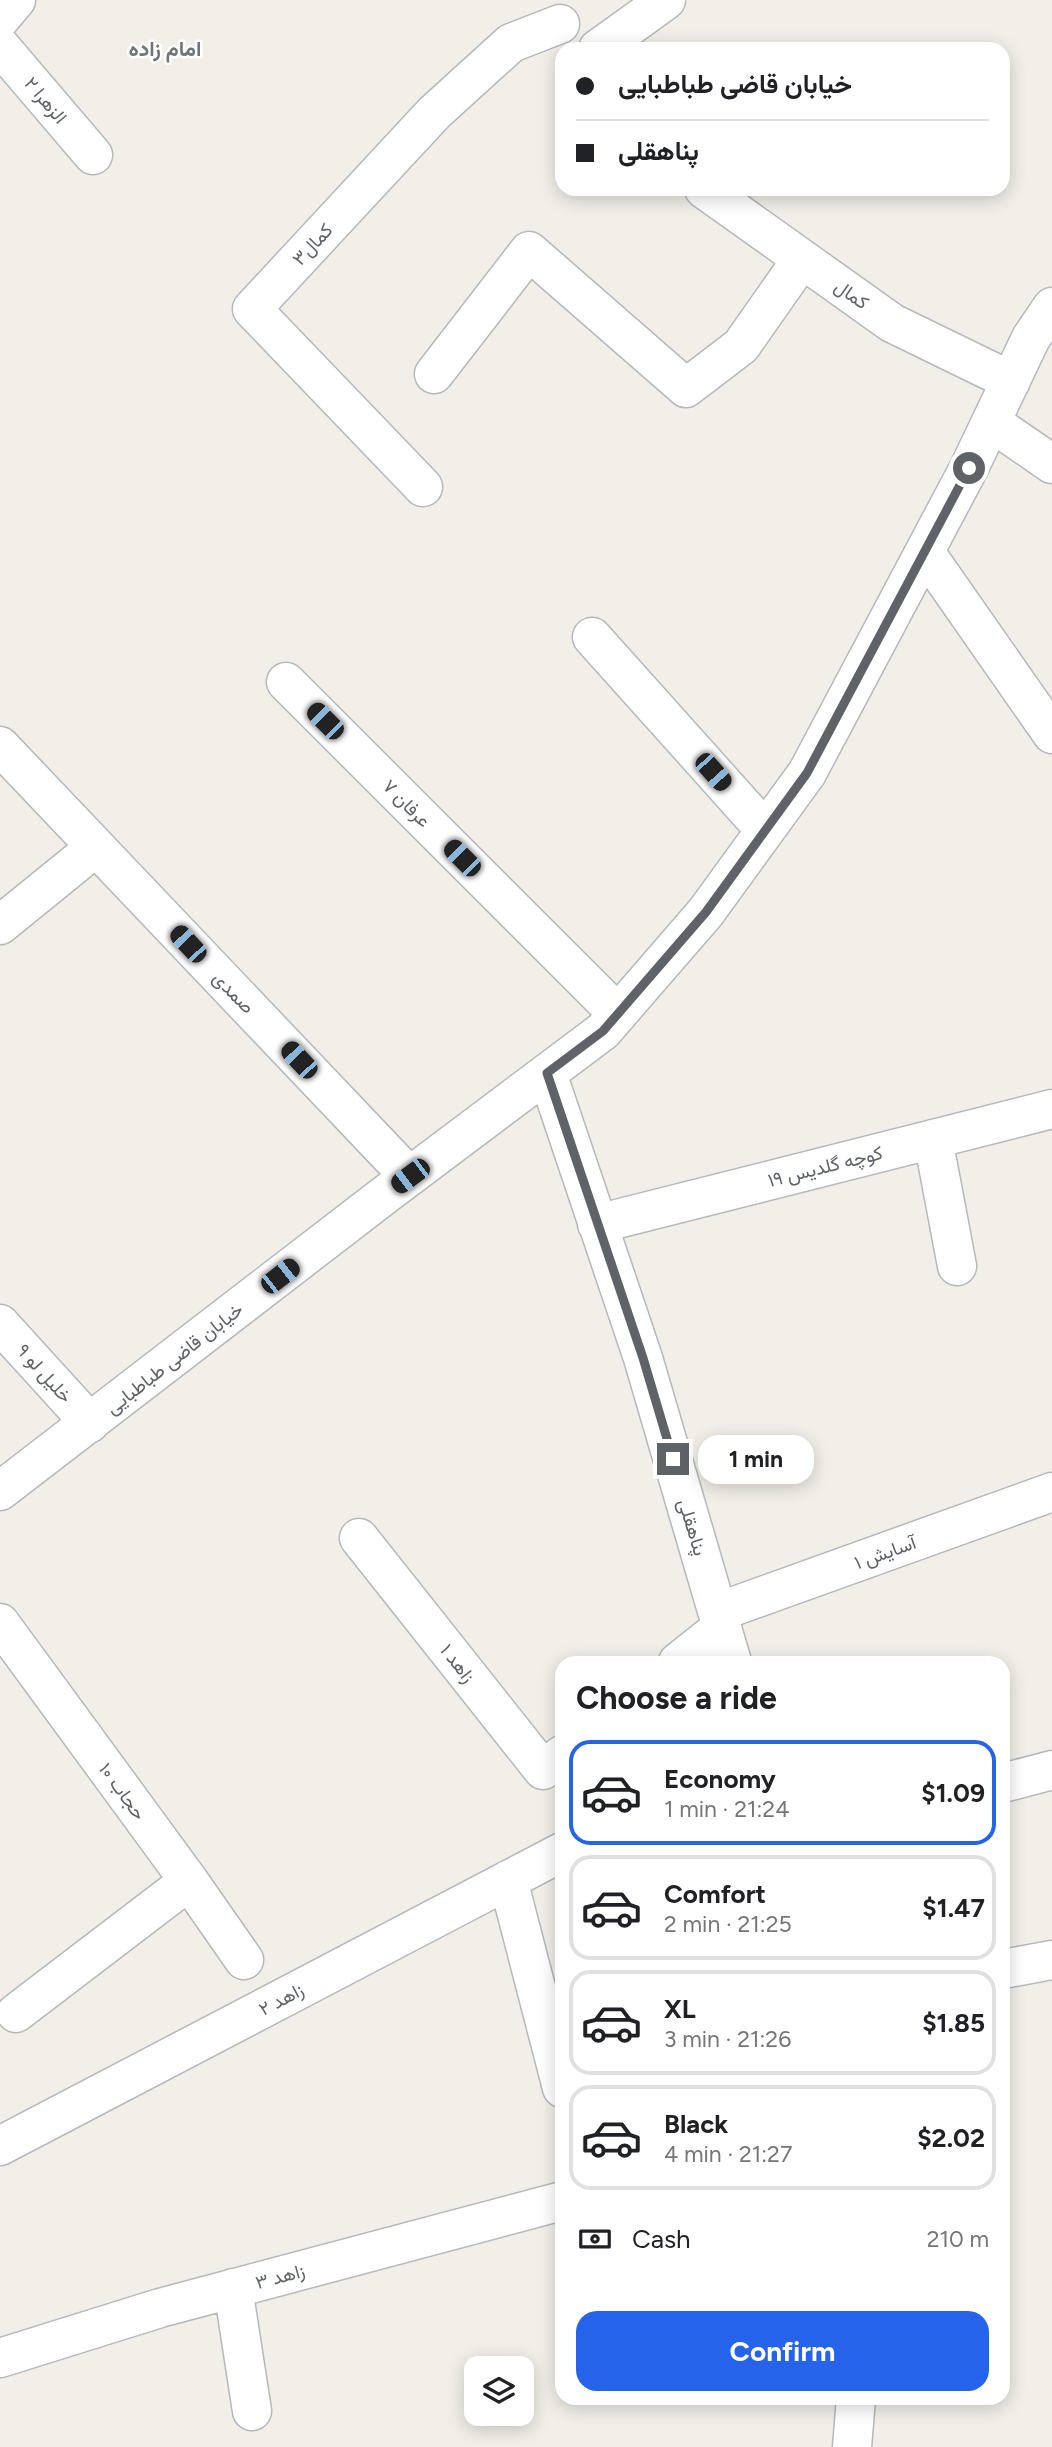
<!DOCTYPE html>
<html lang="en">
<head>
<meta charset="utf-8">
<style>
	body { margin:0; font-family:Figtree,Vazirmatn,sans-serif; background:#f6f6f6; color:#202124; height:100vh; display:flex; flex-direction:column; font-size:26px; white-space:nowrap }
	* { box-sizing:border-box; margin:0 }
	p { font-size:23px; color:#757577 }
	.icon { flex:none; width:38px; height:38px; fill:none; stroke:currentColor; stroke-width:2; stroke-linecap:round; stroke-linejoin:round }
	.map { position:relative; flex:1; overflow:hidden }
	.details { position:absolute; left:555px; top:1656px; width:455px; height:749px; display:flex; flex-direction:column; background:#fff; border-radius:21px; box-shadow:0 4px 18px #0003 }
	.details>* { flex:none }
	.hud { position:absolute; left:555px; top:42px; width:455px; height:154px; border-radius:21px; box-shadow:0 4px 18px #0003; display:grid; align-content:center; height:154px; padding:0 21px; background:#fff }
	.tools { position:absolute; left:464px; top:2356px; display:grid; gap:14px }
	.tools a { display:grid; place-items:center; width:70px; height:70px; border-radius:14px; background:#fff; box-shadow:0 4px 18px #0003; font-size:35px }
	.end { position:absolute; width:32px; height:32px; margin:-16px; border:9px solid #5f6368; background:#fff; box-shadow:0 0 0 4px #fff }
	.from { border-radius:50% }
	.bubble { position:absolute; height:49px; border-radius:21px; background:#fff; box-shadow:0 4px 18px #0003; font-size:23px; font-weight:700; line-height:49px; text-align:center }
	.car { position:absolute; width:21px; height:42px; margin:-21px -10px; border-radius:9px; box-shadow:0 0 5px 2px #0007; background:linear-gradient(#222 24%,#8ab4d8 0 40%,#222 0 76%,#8ab4d8 0 86%,#222 0) }
	.hud b { display:flex; align-items:center; gap:24px; height:66px; font-size:26px }
	.hud b+b { border-top:2px solid #e0e0e0 }
	.hud i { width:18px; height:18px; background:#202124 }
	ul { padding:0; list-style:none }
	li { display:flex; align-items:center; gap:21px; height:105px; margin:0 14px 10px; padding:0 7px; border:4px solid #e0e0e0; border-radius:21px }
	li div { flex:1 }
	li b { display:block; font-size:26px }
	li em { font-style:normal; font-weight:700 }
	li.selected { border-color:#2563eb }
	li>.icon { width:63px; height:63px; stroke-width:1.5 }
	h2 { padding:0 21px; font-size:32px; line-height:84px }
	.pay { display:flex; align-items:center; gap:18px; height:77px; padding:0 21px; font-size:26px }
	.pay p { margin-inline-start:auto }
	.button { display:flex; gap:14px; margin-top:auto; padding:14px 21px }
	.button a { flex:1; height:80px; border-radius:21px; background:#2563eb; color:#fff; font-size:28px; font-weight:700; line-height:80px; text-align:center }
	.map>svg:first-child { display:block }
	.lines { fill:none; stroke-linecap:round; stroke-linejoin:round }
	.minor-casing { stroke:#b5b8bc; stroke-width:41 }
	.minor { stroke:#fff; stroke-width:38 }
	.route { stroke:#5f6368; stroke-width:9 }
	.labels { text-anchor:middle; stroke-width:5; stroke-linejoin:round; paint-order:stroke }
	.street-label { font-size:19px; fill:#5f6368; stroke:#fff }
	.neighbourhood-label { font-size:21px; font-weight:bold; fill:#70757a; stroke:#fff }
</style>
</head>
<body>
<div class="map">
<svg width="1052" height="2447" viewBox="0 0 1052 2447">
	<rect width="100%" height="100%" fill="#f1efe8"/>
	<g class="lines">
		<defs>
			<path id="minor" d="M0,19L16,0
				M0,46L93,155
				M598,49L666,0
				M704,189L892,323L1011,381
				M434,374L529,251L686,388L741,346L802,259
				M991,422L1052,464
				M423,487L252,309L434,113L511,43L560,24
				M925,552L1052,734
				M592,637L765,830
				M286,682L618,1014
				M0,746L409,1176
				M0,925L96,847
				M547,1073L643,1358L732,1662
				M933,1139L957,1266
				M597,1224L1052,1109
				M0,1324L90,1423
				M0,1491L386,1194L603,1031L706,912L807,773L969,468L1031,338L1052,307
				M359,1538L543,1770L562,1755
				M718,1612L1052,1492
				M0,1623L189,1881L244,1960
				M678,1662L722,1627
				M1003,1783L1052,1770
				M508,1880L562,2088
				M1003,1969L1052,1960
				M16,2013L189,1881
				M0,2146L562,1852
				M233,2288L252,2411
				M0,2358L160,2308L562,2201
				M852,2447L856,2398"/>
		</defs>
		<use href="#minor" class="minor-casing"/>
		<use href="#minor" class="minor"/>
	</g>
	<g class="lines">
		<path class="route" d="M673,1459L643,1358L547,1073L603,1031L706,912L807,773L969,468"/>
	</g>
	<g class="labels">
		<g class="street-label">
			<text transform="translate(46 100) rotate(50)" y="7">الزهرا ۲</text>
			<text transform="translate(312 244) rotate(-47)" y="7">کمال۳</text>
			<text transform="translate(852 294) rotate(35)" y="7">کمال</text>
			<text transform="translate(407 803) rotate(45)" y="7">عرفان ۷</text>
			<text transform="translate(234 992) rotate(46)" y="7">صمدی</text>
			<text transform="translate(825 1166) rotate(-14)" y="7">کوچه گلدیس ۱۹</text>
			<text transform="translate(174 1358) rotate(-38)" y="7">خیابان قاضی طباطبایی</text>
			<text transform="translate(45 1373) rotate(48)" y="7">خلیل لو ۹</text>
			<text transform="translate(693 1527) rotate(73)" y="7">پناهقلی</text>
			<text transform="translate(885 1552) rotate(-20)" y="7">آسایش ۱</text>
			<text transform="translate(458 1663) rotate(52)" y="7">زاهد ۱</text>
			<text transform="translate(123 1791) rotate(54)" y="7">حجاب ۱۰</text>
			<text transform="translate(281 1999) rotate(-28)" y="7">زاهد ۲</text>
			<text transform="translate(280 2276) rotate(-15)" y="7">زاهد ۳</text>
		</g>
		<g class="neighbourhood-label">
			<text x="165" y="56">امام زاده</text>
		</g>
	</g>
</svg>
<div class="tools">
<a><svg class="icon" aria-label="layers" viewBox="0 0 24 24"><path d="M12 4l9 5-9 5-9-5zM3 14l9 5 9-5"/></svg></a>
</div>
<i class="end from" style="left:969px;top:468px"></i>
<i class="end" style="left:673px;top:1459px"></i>
<div class="bubble" style="left:698px;top:1435px;width:116px">1 min</div>
<i class="car" style="left:325px;top:721px;rotate:315deg"></i>
<i class="car" style="left:713px;top:772px;rotate:138deg"></i>
<i class="car" style="left:462px;top:858px;rotate:315deg"></i>
<i class="car" style="left:188px;top:944px;rotate:317deg"></i>
<i class="car" style="left:299px;top:1060px;rotate:317deg"></i>
<i class="car" style="left:410px;top:1176px;rotate:233deg"></i>
<i class="car" style="left:280px;top:1276px;rotate:52deg"></i>
<div class="hud">
<b><i class="from"></i>خیابان قاضی طباطبایی</b>
<b><i></i>پناهقلی</b>
</div>
<section class="details">
<h2>Choose a ride</h2>
<ul>
<li class="selected"><svg class="icon" aria-label="car" viewBox="0 0 24 24"><path d="M5 17H2v-5l4-1 3-4h7l3 4 3 1v5h-3M9 17h6M6 11h13"/><circle cx="7" cy="17" r="2"/><circle cx="17" cy="17" r="2"/></svg><div><b>Economy</b><p>1 min · 21:24</p></div><em>$1.09</em></li>
<li><svg class="icon" aria-label="car" viewBox="0 0 24 24"><path d="M5 17H2v-5l4-1 3-4h7l3 4 3 1v5h-3M9 17h6M6 11h13"/><circle cx="7" cy="17" r="2"/><circle cx="17" cy="17" r="2"/></svg><div><b>Comfort</b><p>2 min · 21:25</p></div><em>$1.47</em></li>
<li><svg class="icon" aria-label="car" viewBox="0 0 24 24"><path d="M5 17H2v-5l4-1 3-4h7l3 4 3 1v5h-3M9 17h6M6 11h13"/><circle cx="7" cy="17" r="2"/><circle cx="17" cy="17" r="2"/></svg><div><b>XL</b><p>3 min · 21:26</p></div><em>$1.85</em></li>
<li><svg class="icon" aria-label="car" viewBox="0 0 24 24"><path d="M5 17H2v-5l4-1 3-4h7l3 4 3 1v5h-3M9 17h6M6 11h13"/><circle cx="7" cy="17" r="2"/><circle cx="17" cy="17" r="2"/></svg><div><b>Black</b><p>4 min · 21:27</p></div><em>$2.02</em></li>
</ul>
<div class="pay"><svg class="icon" aria-label="cash" viewBox="0 0 24 24"><path d="M3 7h18v10H3z"/><circle cx="12" cy="12" r="2"/></svg>Cash<p>210 m</p></div>
<div class="button"><a>Confirm</a></div>
</section>
</div>
</body>
</html>
